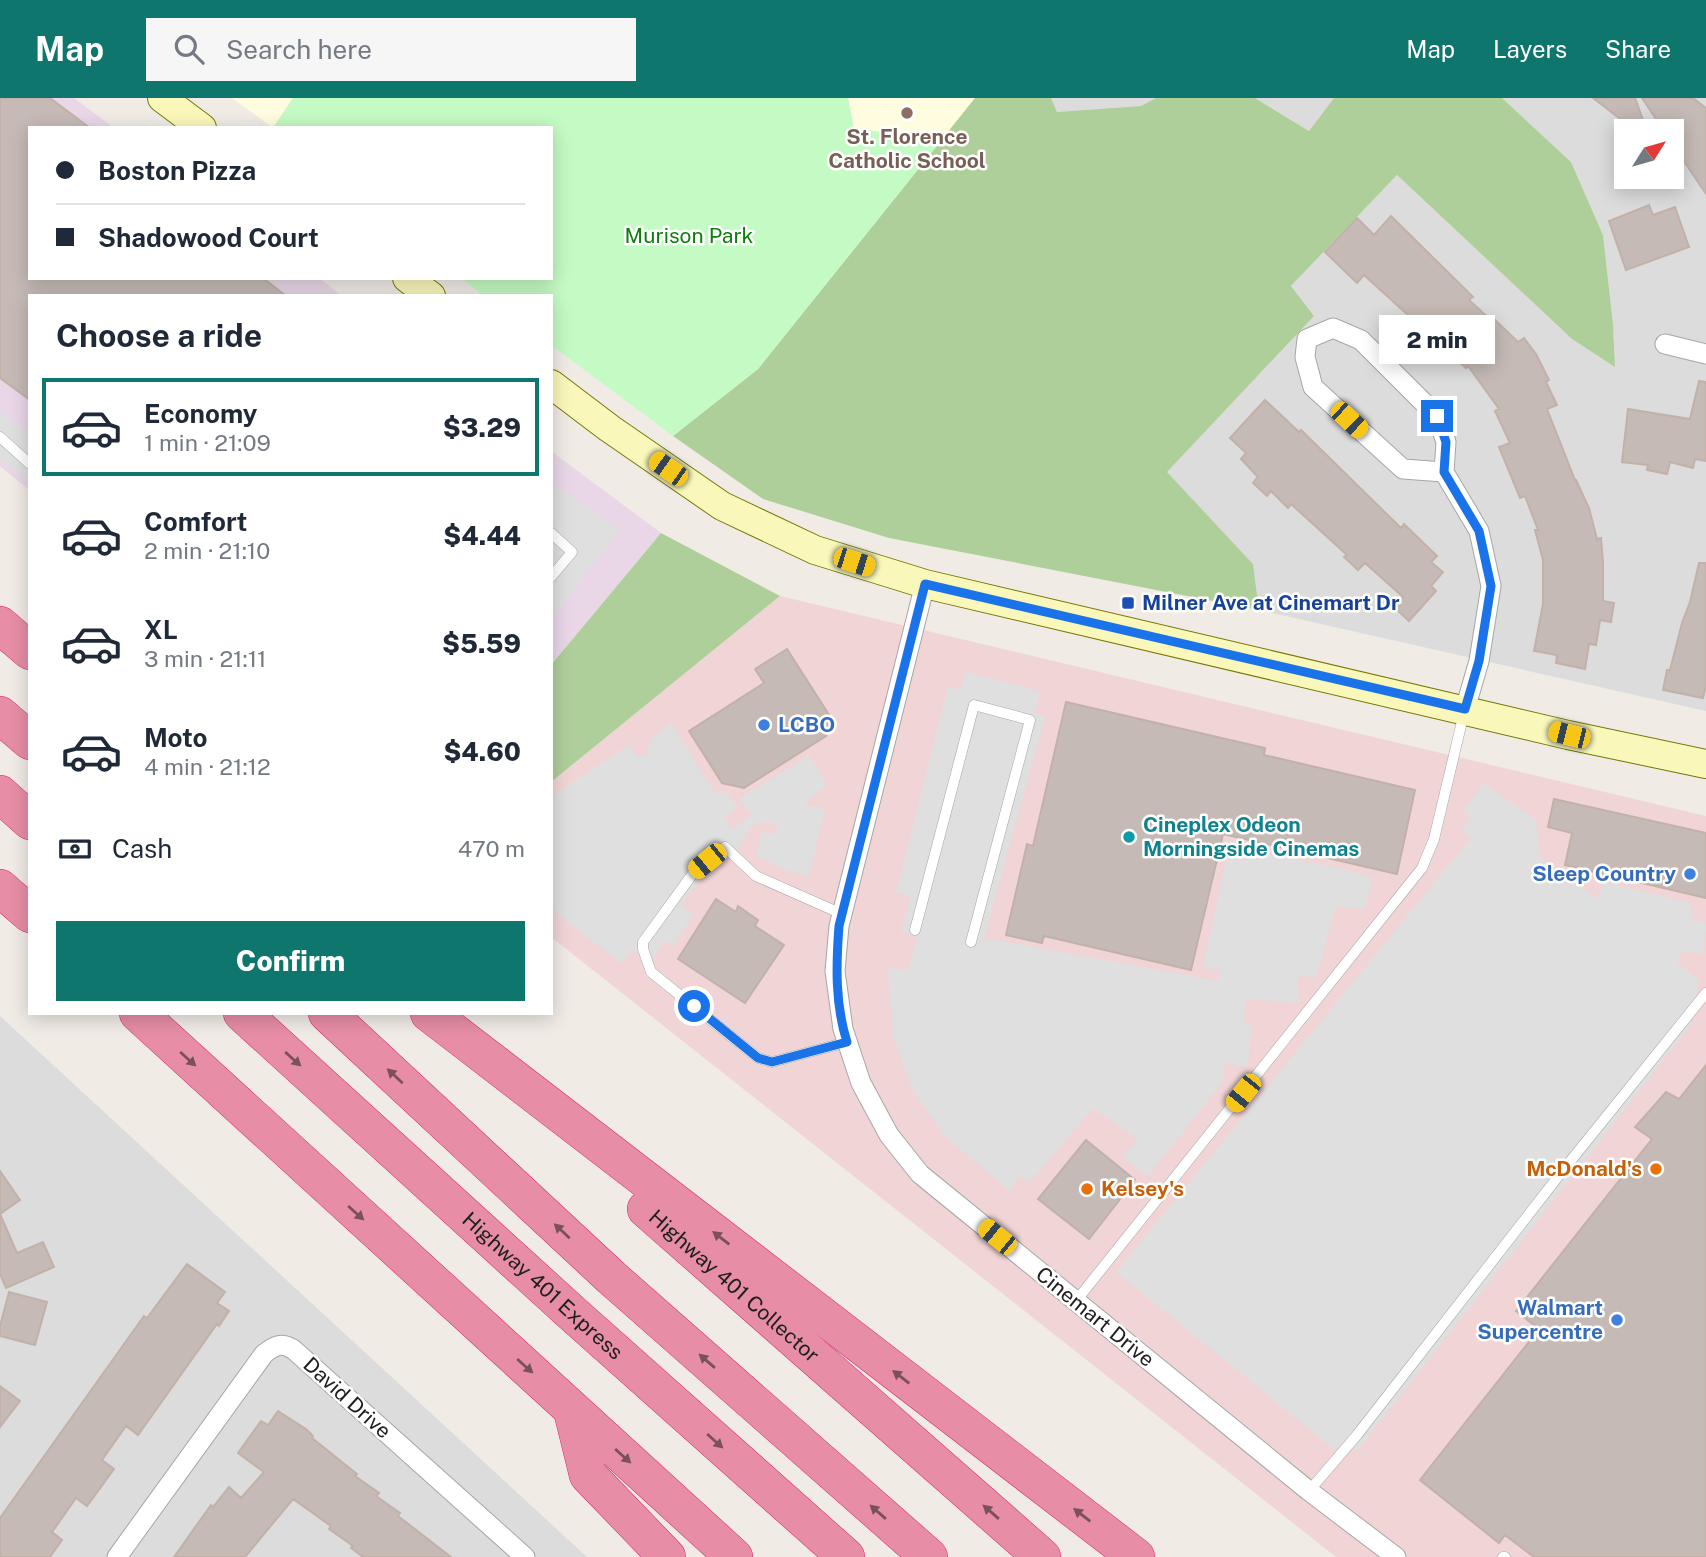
<!DOCTYPE html>
<html lang="en">
<head>
<meta charset="utf-8">
<style>
	body { margin:0; font-family:"Public Sans",sans-serif; background:#f6f6f7; color:#1f2937; height:100vh; display:flex; flex-direction:column; font-size:26px; white-space:nowrap }
	* { box-sizing:border-box; margin:0 }
	p { font-size:23px; color:#747a83 }
	.icon { flex:none; width:38px; height:38px; fill:none; stroke:currentColor; stroke-width:2; stroke-linecap:round; stroke-linejoin:round }
	.map { position:relative; flex:1; overflow:hidden }
	.side { position:absolute; left:28px; top:196px; width:525px; height:721px; display:flex; flex-direction:column; background:#fff; border-radius:0px; box-shadow:0 4px 18px #0003 }
	.side>* { flex:none }
	.guide { position:absolute; left:28px; top:28px; width:525px; height:154px; border-radius:0px; box-shadow:0 4px 18px #0003; display:grid; align-content:center; height:154px; padding:0 28px; background:#fff }
	.needle { width:46px; rotate:53deg }
	.buttons { position:absolute; left:1614px; top:21px; display:grid; gap:14px }
	.buttons a { display:grid; place-items:center; width:70px; height:70px; border-radius:0px; background:#fff; box-shadow:0 4px 18px #0003; font-size:35px }
	.end { position:absolute; width:32px; height:32px; margin:-16px; border:9px solid #1a73e8; background:#fff; box-shadow:0 0 0 4px #fff }
	.from { border-radius:50% }
	.bubble { position:absolute; height:49px; border-radius:0px; background:#fff; box-shadow:0 4px 18px #0003; font-size:23px; font-weight:800; line-height:49px; text-align:center }
	.car { position:absolute; width:21px; height:42px; margin:-21px -10px; border-radius:9px; box-shadow:0 0 5px 2px #0007; background:linear-gradient(#f5c518 24%,#345 0 40%,#f5c518 0 76%,#345 0 86%,#f5c518 0) }
	.guide b { display:flex; align-items:center; gap:24px; height:66px; font-size:26px }
	.guide b+b { border-top:2px solid #e0e1e3 }
	.guide i { width:18px; height:18px; background:#1f2937 }
	ul { padding:0; list-style:none }
	li { display:flex; align-items:center; gap:21px; height:98px; margin:0 14px 10px; padding:0 14px; border:4px solid transparent; border-radius:0px }
	li div { flex:1 }
	li b { display:block; font-size:26px }
	li em { font-style:normal; font-weight:800 }
	li.selected { border-color:#0f766e }
	li>.icon { width:63px; height:63px; stroke-width:1.5 }
	h2 { padding:0 28px; font-size:32px; line-height:84px }
	.pay { display:flex; align-items:center; gap:18px; height:77px; padding:0 28px; font-size:26px }
	.pay p { margin-inline-start:auto }
	.primary-button { display:flex; gap:14px; margin-top:auto; padding:14px 28px }
	.primary-button a { flex:1; height:80px; border-radius:0px; background:#0f766e; color:#fff; font-size:28px; font-weight:800; line-height:80px; text-align:center }
	header { display:flex; align-items:center; gap:42px; box-sizing:border-box; height:98px; padding:0 35px; background:#0f766e; color:#fff }
	header strong { font-size:33px }
	nav { display:flex; gap:38px; margin-inline-start:auto; font-size:24px }
	.search { width:490px; height:63px; background:#f6f6f7; display:flex; align-items:center; gap:18px; box-sizing:border-box; padding:0 24px; border-radius:0px; color:#747a83; font-size:26px }
	.map>svg:first-child { display:block }
	.residential { fill:#dddcdc; fill-rule:evenodd }
	.commercial { fill:#f1d5d6 }
	.industrial { fill:#e9d7e7 }
	.education { fill:#fffcdf }
	.forest { fill:#afcf9a }
	.park { fill:#c4fac3 }
	.parking { fill:#dfdfdf }
	.building { fill:#c5bab5; stroke:#c2b1a8; stroke-width:2 }
	.lines { fill:none; stroke-linecap:round; stroke-linejoin:round }
	.lane-casing { stroke:#a6a6a6; stroke-width:11 }
	.street-casing { stroke:#a6a6a6; stroke-width:21 }
	.secondary-casing { stroke:#767805; stroke-width:30 }
	.highway-casing { stroke:#dc2575; stroke-width:38 }
	.lane { stroke:#fff; stroke-width:10 }
	.street { stroke:#fff; stroke-width:19 }
	.secondary { stroke:#faf7ba; stroke-width:28 }
	.highway { stroke:#e78da6; stroke-width:37 }
	.oneway { fill:#79505c }
	.route { stroke:#1a73e8; stroke-width:9 }
	.education-dot { fill:#8d6e63; stroke:#fff; stroke-width:2.5 }
	.transit-dot { fill:#1a4fb4; stroke:#fff; stroke-width:2.5 }
	.shop-dot { fill:#3f7fe0; stroke:#fff; stroke-width:2.5 }
	.culture-dot { fill:#0f9aa8; stroke:#fff; stroke-width:2.5 }
	.food-dot { fill:#e8710a; stroke:#fff; stroke-width:2.5 }
	.labels { text-anchor:middle; stroke-width:5; stroke-linejoin:round; paint-order:stroke }
	.education-label { font-size:21px; font-weight:bold; fill:#785e54; stroke:#fff }
	.park-label { font-size:21px; fill:#0d7f0b; stroke:#fff }
	.transit-label { font-size:21px; font-weight:bold; fill:#164399; stroke:#fff; text-anchor:start }
	.shop-label { font-size:21px; font-weight:bold; fill:#366cbe; stroke:#fff; text-anchor:end }
	.culture-label { font-size:21px; font-weight:bold; fill:#0d838f; stroke:#fff; text-anchor:start }
	.food-label { font-size:21px; font-weight:bold; fill:#c56008; stroke:#fff; text-anchor:end }
	.street-label { font-size:21px; fill:#1f1f1f; stroke:#fff }
</style>
</head>
<body>
<header>
<strong>Map</strong>
<div class="search"><svg class="icon" aria-label="search" viewBox="0 0 24 24"><circle cx="10" cy="10" r="6"/><path d="M15 15l6 6"/></svg>Search here</div>
<nav><a>Map</a><a>Layers</a><a>Share</a></nav>
</header>
<div class="map">
<svg width="1706" height="1459" viewBox="0 0 1706 1459">
	<rect width="100%" height="100%" fill="#f0ebe5"/>
	<path class="residential" d="M1051,0H1156L1141,8L1057,14Z
		M1255,0H1334L1309,33Z
		M1502,0H1706V613L1259,512L1253,466L1166,374L1314,218L1291,188L1397,77L1572,241L1615,268L1613,226L1603,137L1571,64ZM1626,33H1671V79H1626Z
		M0,918L587,1459H0Z"/>
	<path class="commercial" d="M780,498L1706,718V1459H1336L551,839V684Z"/>
	<path class="industrial" d="M0,0H74L114,30H30V180H319L342,198H30V393L0,368Z
		M551,353L661,435L551,567Z"/>
	<path class="education" d="M232,0H293L273,30Z
		M848,0H975L941,43L853,30Z"/>
	<path class="forest" d="M975,0H1051L1057,14L1141,8L1156,0H1255L1309,33L1334,0H1502L1571,64L1603,137L1613,226L1615,269L1572,241L1397,77L1291,188L1314,218L1167,374L1253,466L1259,512L889,440L763,401L673,338L758,271Z
		M661,435L780,498L551,684V567Z"/>
	<path class="park" d="M293,0H848L854,30L941,43L758,271L673,338L551,247V198H484L461,180H551V30H273Z"/>
	<path class="parking" d="M0,312L30,336V384L0,361Z
		M551,384L619,432L551,522Z
		M966,574L1040,593L1035,615L1045,619L984,840L1219,883V872L1203,869L1229,749L1346,771L1372,780L1365,811L1336,808L1316,879L1297,878L1299,905L1246,901L1244,924L1252,929L1247,969L1224,965V982L1148,1078L1122,1059L1138,1041L1093,1010L1029,1085L1020,1077L1009,1093L943,1036L913,993L893,938L888,870L908,872L917,840L901,833L911,798L896,795L948,589L961,592Z
		M672,625L714,694L727,695L737,710L724,718L732,731L752,717L739,701L809,657L827,686L803,707L825,710L809,779L770,766V762L756,760L762,734L777,736L779,731L768,723L751,728L739,751L702,779L681,807L693,815L674,848L665,842L651,863L632,852L621,865L551,811V699L629,647L637,659L647,656L652,639Z
		M1483,685L1536,722L1540,759L1598,801L1603,783L1691,806V821L1706,825V832L1702,856L1682,853L1677,865L1699,882L1690,928L1357,1353L1345,1342L1335,1352L1116,1174L1470,741L1461,730L1471,721L1464,713Z"/>
	<path class="building" d="M0,0H50L90,30H30V180H263L286,198H30V302L0,280Z
		M1593,0H1635L1647,33H1636Z
		M1642,0H1693L1706,10V96L1671,44V33H1664Z
		M1649,107L1653,117L1675,109L1689,149L1626,172L1609,123Z
		M1391,118L1473,199L1469,202L1493,224L1495,222L1518,244L1524,240L1536,256L1549,282L1546,284L1557,307L1547,311L1575,382H1576L1589,410L1597,441L1601,440L1603,465V503L1614,505L1611,524L1600,522L1596,547L1589,546L1585,571L1556,565L1557,557L1534,553L1543,506V462L1535,432H1538L1525,398L1520,400L1499,349L1510,345L1495,313L1499,311L1468,268L1466,270L1364,177L1357,185L1325,154L1357,120L1374,137Z
		M1699,283L1706,284V363L1695,361L1693,370L1670,364L1667,376L1647,372L1648,367L1622,364L1628,311L1690,321Z
		M1265,302L1299,334L1301,332L1401,430L1404,426L1437,458L1431,464L1443,474L1431,488L1436,493L1409,523L1394,509L1403,499L1365,465L1358,472L1344,459L1347,457L1291,406L1288,410L1271,393L1267,398L1253,385L1258,379L1241,361L1246,355L1230,340Z
		M1699,465H1706V587L1703,600L1663,592L1667,572H1670L1682,525L1690,504Z
		M787,551L831,620L826,638L744,690L722,685L689,633L764,585L755,571Z
		M1066,604L1265,650L1264,657L1415,692L1397,776L1223,736L1191,872L1044,838L1042,845L1006,837L1027,746L1033,748Z
		M1554,701L1706,735V800L1565,767L1572,735L1548,729Z
		M716,801L736,814L738,808L758,822L755,828L784,847L745,905L678,861Z
		M1706,967V1459H1534L1505,1437L1499,1445L1420,1382L1539,1231L1516,1213L1652,1041L1635,1029L1666,994L1679,1001Z
		M1086,1042L1135,1082L1089,1141L1038,1101Z
		M0,1073L20,1102L0,1116Z
		M0,1116L17,1155L43,1144L54,1169L6,1190L0,1176Z
		M187,1166L225,1194L217,1205L229,1213L219,1228L217,1226L138,1337L126,1328L102,1362L114,1371L87,1408L76,1400L52,1434L62,1442L50,1459H0V1420L144,1218L147,1220Z
		M9,1194L47,1204L35,1247L0,1238V1228Z
		M0,1288L20,1303L0,1329Z
		M278,1313L306,1331L313,1338L312,1340L357,1376L355,1378L379,1395L376,1398L400,1415L398,1418L451,1459H363L351,1450L353,1448L329,1431L331,1428L293,1401L245,1459H174L211,1407L213,1409L229,1389L241,1400L264,1374L238,1355L261,1323L268,1327Z"/>
	<g class="lines">
		<defs>
			<path id="lane" d="M0,339L30,366
				M551,435L572,454L551,479
				M842,816L756,778L725,749L694,774L643,844V851L651,874L758,960L772,964L847,944
				M915,832L974,607L1030,622L971,844
				M1076,1203L1422,770L1434,741L1464,615
				M1309,1393L1357,1337L1564,1071L1706,895
				M1503,1459H1505"/>
			<path id="street" d="M1665,246L1706,256
				M1444,374L1446,344L1437,318L1361,242L1333,230L1307,241L1305,259L1313,289L1403,371L1444,374L1479,433L1491,488L1479,563L1465,611
				M925,486L839,828L835,873L843,931L861,985L889,1037L920,1076L1309,1393L1396,1459
				M117,1459L264,1256C274,1248 282,1243 294,1252L525,1459"/>
			<path id="secondary" d="M162,0L202,30
				M407,180L431,198
				M551,286L609,330L722,408L815,452L925,486L1568,637L1706,666"/>
			<g id="highway">
				<path d="M0,527L30,553"/>
				<path d="M0,617L30,643"/>
				<path d="M0,696L30,723"/>
				<path d="M0,790L30,816"/>
				<path d="M138,915L734,1459"/>
				<path id="s1" d="M242,915L573,1216L846,1459"/>
				<path d="M327,915L612,1180L929,1459"/>
				<path d="M429,915L1136,1459"/>
				<path id="s2" d="M646,1111L1042,1459"/>
				<path d="M572,1312L588,1377L667,1459"/>
			</g>
		</defs>
		<use href="#lane" class="lane-casing"/>
		<use href="#street" class="street-casing"/>
		<use href="#secondary" class="secondary-casing"/>
		<use href="#highway" class="highway-casing"/>
		<use href="#lane" class="lane"/>
		<use href="#street" class="street"/>
		<use href="#secondary" class="secondary"/>
		<use href="#highway" class="highway"/>
	</g>
	<defs><path id="oneway-solid" d="M-6-.8H1V-3.2L6.5 0L1 3.2V.8H-6Z" transform="scale(1.75)"/></defs>
	<g class="oneway">
		<use href="#oneway-solid" transform="translate(188 961) rotate(42)"/>
		<use href="#oneway-solid" transform="translate(293 961) rotate(42)"/>
		<use href="#oneway-solid" transform="translate(395 978) rotate(-137)"/>
		<use href="#oneway-solid" transform="translate(356 1115) rotate(42)"/>
		<use href="#oneway-solid" transform="translate(562 1133) rotate(-137)"/>
		<use href="#oneway-solid" transform="translate(721 1140) rotate(-142)"/>
		<use href="#oneway-solid" transform="translate(707 1263) rotate(-139)"/>
		<use href="#oneway-solid" transform="translate(525 1268) rotate(42)"/>
		<use href="#oneway-solid" transform="translate(901 1279) rotate(-142)"/>
		<use href="#oneway-solid" transform="translate(715 1343) rotate(42)"/>
		<use href="#oneway-solid" transform="translate(623 1358) rotate(42)"/>
		<use href="#oneway-solid" transform="translate(878 1414) rotate(-139)"/>
		<use href="#oneway-solid" transform="translate(991 1414) rotate(-139)"/>
		<use href="#oneway-solid" transform="translate(1082 1417) rotate(-142)"/>
	</g>
	<g class="lines">
		<path class="route" d="M694,908L758,960L772,964L847,944C835,906 836,867 839,828L925,486L1465,611L1479,563L1491,488L1479,433L1444,374L1446,344L1437,318"/>
	</g>
	<circle class="education-dot" cx="907" cy="15" r="7"/>
	<rect class="transit-dot" x="1121" y="498" width="14" height="14" rx="3.5"/>
	<g class="shop-dot">
		<circle cx="764" cy="627" r="7"/>
		<circle cx="1690" cy="776" r="7"/>
		<circle cx="1617" cy="1222" r="7"/>
	</g>
	<circle class="culture-dot" cx="1129" cy="739" r="7"/>
	<g class="food-dot">
		<circle cx="1656" cy="1071" r="7"/>
		<circle cx="1087" cy="1091" r="7"/>
	</g>
	<g class="labels">
		<g class="education-label">
			<text x="907" y="46">St. Florence<tspan x="907" dy="24">Catholic School</tspan></text>
		</g>
		<g class="park-label">
			<text x="689" y="145">Murison Park</text>
		</g>
		<g class="transit-label">
			<text x="1142" y="512">Milner Ave at Cinemart Dr</text>
		</g>
		<g class="shop-label">
			<text x="778" y="634" text-anchor="start">LCBO</text>
			<text x="1676" y="783">Sleep Country</text>
			<text x="1603" y="1217">Walmart<tspan x="1603" dy="24">Supercentre</tspan></text>
		</g>
		<g class="culture-label">
			<text x="1143" y="734">Cineplex Odeon<tspan x="1143" dy="24">Morningside Cinemas</tspan></text>
		</g>
		<g class="food-label">
			<text x="1642" y="1078">McDonald's</text>
			<text x="1101" y="1098" text-anchor="start">Kelsey's</text>
		</g>
		<g class="street-label">
			<text dy="7" stroke="none"><textPath href="#s1" startOffset="406">Highway 401 Express</textPath></text>
			<text dy="7" stroke="none"><textPath href="#s2" startOffset="117">Highway 401 Collector</textPath></text>
			<text transform="translate(1095 1219) rotate(39)" y="7">Cinemart Drive</text>
			<text transform="translate(347 1300) rotate(42)" y="7">David Drive</text>
		</g>
	</g>
</svg>
<div class="buttons">
<a><svg class="needle" viewBox="-14 -14 28 28"><path d="M0-13l5 13h-10z" fill="#e53935"/><path d="M0 13l5-13h-10z" fill="#747a83"/></svg></a>
</div>
<i class="end from" style="left:694px;top:908px"></i>
<i class="end" style="left:1437px;top:318px"></i>
<div class="bubble" style="left:1379px;top:217px;width:116px">2 min</div>
<i class="car" style="left:1349px;top:322px;rotate:133deg"></i>
<i class="car" style="left:668px;top:371px;rotate:305deg"></i>
<i class="car" style="left:854px;top:464px;rotate:108deg"></i>
<i class="car" style="left:1569px;top:637px;rotate:284deg"></i>
<i class="car" style="left:707px;top:763px;rotate:231deg"></i>
<i class="car" style="left:1243px;top:995px;rotate:219deg"></i>
<i class="car" style="left:997px;top:1139px;rotate:309deg"></i>
<div class="guide">
<b><i class="from"></i>Boston Pizza</b>
<b><i></i>Shadowood Court</b>
</div>
<section class="side">
<h2>Choose a ride</h2>
<ul>
<li class="selected"><svg class="icon" aria-label="car" viewBox="0 0 24 24"><path d="M5 17H2v-5l4-1 3-4h7l3 4 3 1v5h-3M9 17h6M6 11h13"/><circle cx="7" cy="17" r="2"/><circle cx="17" cy="17" r="2"/></svg><div><b>Economy</b><p>1 min · 21:09</p></div><em>$3.29</em></li>
<li><svg class="icon" aria-label="car" viewBox="0 0 24 24"><path d="M5 17H2v-5l4-1 3-4h7l3 4 3 1v5h-3M9 17h6M6 11h13"/><circle cx="7" cy="17" r="2"/><circle cx="17" cy="17" r="2"/></svg><div><b>Comfort</b><p>2 min · 21:10</p></div><em>$4.44</em></li>
<li><svg class="icon" aria-label="car" viewBox="0 0 24 24"><path d="M5 17H2v-5l4-1 3-4h7l3 4 3 1v5h-3M9 17h6M6 11h13"/><circle cx="7" cy="17" r="2"/><circle cx="17" cy="17" r="2"/></svg><div><b>XL</b><p>3 min · 21:11</p></div><em>$5.59</em></li>
<li><svg class="icon" aria-label="car" viewBox="0 0 24 24"><path d="M5 17H2v-5l4-1 3-4h7l3 4 3 1v5h-3M9 17h6M6 11h13"/><circle cx="7" cy="17" r="2"/><circle cx="17" cy="17" r="2"/></svg><div><b>Moto</b><p>4 min · 21:12</p></div><em>$4.60</em></li>
</ul>
<div class="pay"><svg class="icon" aria-label="cash" viewBox="0 0 24 24"><path d="M3 7h18v10H3z"/><circle cx="12" cy="12" r="2"/></svg>Cash<p>470 m</p></div>
<div class="primary-button"><a>Confirm</a></div>
</section>
</div>
</body>
</html>
